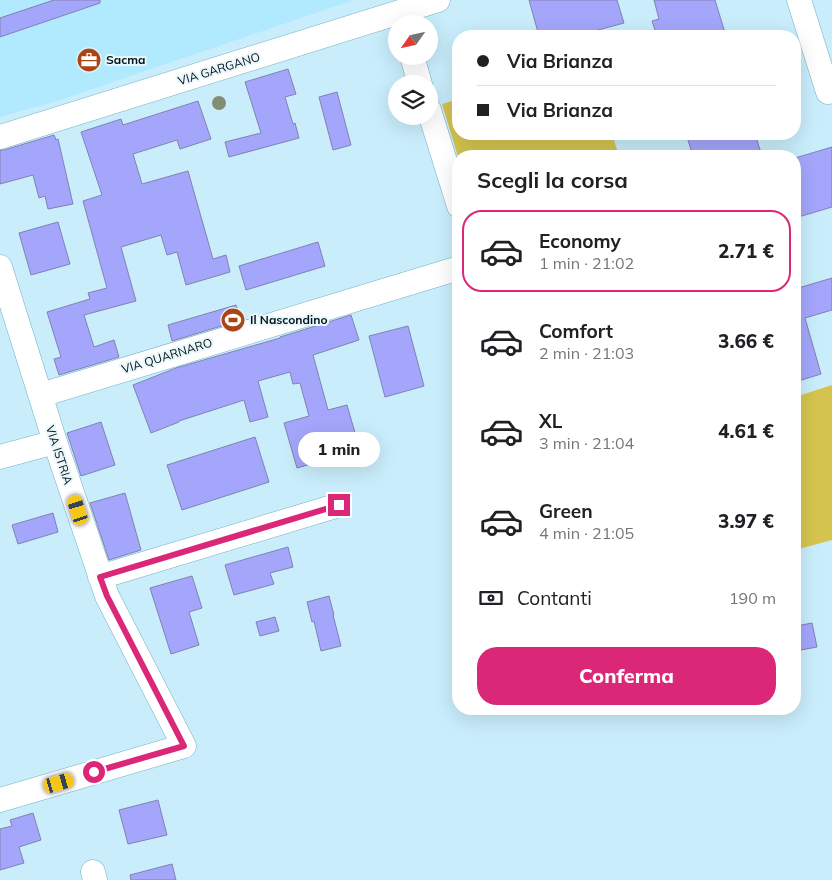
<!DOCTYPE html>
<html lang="it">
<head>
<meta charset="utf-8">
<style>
	body { margin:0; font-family:Mulish,sans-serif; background:#f6f6f6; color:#202124; height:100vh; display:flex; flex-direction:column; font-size:19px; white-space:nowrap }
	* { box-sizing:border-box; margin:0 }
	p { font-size:16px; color:#757577 }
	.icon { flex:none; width:28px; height:28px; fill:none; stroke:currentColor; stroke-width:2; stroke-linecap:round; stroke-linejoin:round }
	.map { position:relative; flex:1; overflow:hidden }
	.panel { position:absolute; left:452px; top:150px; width:349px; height:565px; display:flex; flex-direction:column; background:#fff; border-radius:20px; box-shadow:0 5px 20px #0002 }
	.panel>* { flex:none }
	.hud { position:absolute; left:452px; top:30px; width:349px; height:110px; border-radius:20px; box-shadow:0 5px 20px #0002; display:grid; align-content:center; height:110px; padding:0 25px; background:#fff }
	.needle { width:32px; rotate:236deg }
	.controls { position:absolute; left:388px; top:15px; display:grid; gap:10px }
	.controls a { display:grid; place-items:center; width:50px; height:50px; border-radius:50%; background:#fff; box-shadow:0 5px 20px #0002; font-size:25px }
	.end { position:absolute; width:22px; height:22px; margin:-11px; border:6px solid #db2777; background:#fff; box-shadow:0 0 0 2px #fff }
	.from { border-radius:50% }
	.bubble { position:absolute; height:35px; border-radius:18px; background:#fff; box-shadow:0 5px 20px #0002; font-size:16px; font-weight:800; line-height:35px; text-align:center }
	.car { position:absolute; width:15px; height:30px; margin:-15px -8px; border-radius:6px; box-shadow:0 0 4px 1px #0007; background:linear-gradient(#f5c518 24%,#345 0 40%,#f5c518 0 76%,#345 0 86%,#f5c518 0) }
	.hud b { display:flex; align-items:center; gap:18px; height:48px; font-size:19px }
	.hud b+b { border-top:1px solid #e0e0e0 }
	.hud i { width:12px; height:12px; background:#202124 }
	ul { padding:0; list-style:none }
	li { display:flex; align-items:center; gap:15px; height:82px; margin:0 10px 8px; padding:0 15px; border:2px solid transparent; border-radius:20px }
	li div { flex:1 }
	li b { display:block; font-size:19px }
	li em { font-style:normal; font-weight:800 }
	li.current { border-color:#db2777 }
	li>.icon { width:45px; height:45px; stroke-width:1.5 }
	h2 { padding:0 25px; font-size:22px; line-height:60px }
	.pay { display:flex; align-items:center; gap:12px; height:55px; padding:0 25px; font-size:19px }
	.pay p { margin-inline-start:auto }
	.primary-button { display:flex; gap:10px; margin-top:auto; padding:10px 25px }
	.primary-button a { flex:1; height:58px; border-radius:20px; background:#db2777; color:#fff; font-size:20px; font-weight:800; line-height:58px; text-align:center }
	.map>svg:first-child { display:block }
	.built { fill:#b1eafe }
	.green { fill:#d4c44f }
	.building { fill:#a4a6fc; stroke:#8082b1 }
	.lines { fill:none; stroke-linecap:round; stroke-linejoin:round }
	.minor-casing { stroke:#74b1c6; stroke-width:25 }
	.minor { stroke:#fff; stroke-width:24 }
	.tree { fill:#838f75 }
	.route { stroke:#db2777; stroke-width:6 }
	.labels { text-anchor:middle; stroke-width:4; stroke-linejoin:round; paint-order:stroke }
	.poi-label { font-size:12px; font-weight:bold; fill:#00171f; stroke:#eaf6fa; text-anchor:start }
	.street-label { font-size:12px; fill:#00171f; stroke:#eaf6fa }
</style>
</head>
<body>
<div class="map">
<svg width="832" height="880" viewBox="0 0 832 880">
	<rect width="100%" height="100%" fill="#c9edfb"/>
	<path class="built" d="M0,0H354L60,100L0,117Z"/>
	<path class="green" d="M459,99V134H612L619,156H459V160L442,104Z
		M832,385V540L795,550V397Z"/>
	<path class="building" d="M54,0H100V3L0,37V18Z
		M529,0H617L624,23L576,36H539Z
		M654,0H715L726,36H657L652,21L659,19Z
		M288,69L296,94L285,97L293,124L295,123L299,138L229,157L225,142L261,133L245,82Z
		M337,92L351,145L333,150L319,97Z
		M198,101L211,139L180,149L177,140L133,154L142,184L188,171L213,259L226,255L230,272L186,285L177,252L167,255L161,235L121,247L136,301L84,315L94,347L114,340L119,357L59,375L54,359L61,357L47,312L90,299L88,293L107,288L83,201L102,195L81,132L121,119L123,125Z
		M686,134H755L762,156H693Z
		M54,135L56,140L58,139L73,204L48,209L45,196L39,198L33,175L0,184V150H4Z
		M832,147V207L795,218V158Z
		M58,222L70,264L31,275L19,233Z
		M318,242L325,266L246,290L239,266Z
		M832,278V310L805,318L821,374L795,382V289Z
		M236,305L241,320L172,341L168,325Z
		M351,315L359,340L313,355L328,410L347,405L360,450L297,468L284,423L309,416L300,383L293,384L290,372L258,381L268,417L250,422L244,400L179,421V422L151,433L133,385L176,368L280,338V337Z
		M408,326L424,386L385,397L369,336Z
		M101,422L115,465L81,476L67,433Z
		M255,437L269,482L182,510L167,465Z
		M125,493L141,550L109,560L90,503Z
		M53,513L58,532L18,544L12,525Z
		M288,547L293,567L270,573L274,584L234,595L225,565Z
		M192,576L202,608L189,612L199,645L171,654L150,588Z
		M329,596L334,615H333L341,646L321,651L314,621L312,622L307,602Z
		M275,617L279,631L260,636L256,622Z
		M812,623L817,647L801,650L796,626Z
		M158,800L167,835L128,844L119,810Z
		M33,813L41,840L19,847L24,863L0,870V829L12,826L10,820Z
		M172,864L176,880H131L130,875Z"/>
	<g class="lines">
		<defs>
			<path id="minor" d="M799,0L828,92L832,91
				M412,56L420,84
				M429,110L459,206
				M0,137L438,0
				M0,267L55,442L107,596L184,746L0,800
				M41,395L459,268
				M0,457L55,442
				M100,577L339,505
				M93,872L95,880"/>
		</defs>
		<use href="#minor" class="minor-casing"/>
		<use href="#minor" class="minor"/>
	</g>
	<circle class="tree" cx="219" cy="103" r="7"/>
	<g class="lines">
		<path class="route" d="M94,772L184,746L107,596L100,577L339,505"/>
	</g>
	<defs>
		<symbol id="office-disc" viewBox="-11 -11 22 22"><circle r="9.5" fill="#aa4516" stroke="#eaf6fa"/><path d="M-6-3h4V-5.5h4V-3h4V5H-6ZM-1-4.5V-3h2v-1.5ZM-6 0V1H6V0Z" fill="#fff"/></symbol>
		<symbol id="stadium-disc" viewBox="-11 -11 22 22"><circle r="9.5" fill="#aa4516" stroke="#eaf6fa"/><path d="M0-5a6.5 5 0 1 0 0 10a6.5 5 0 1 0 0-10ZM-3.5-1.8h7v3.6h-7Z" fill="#fff"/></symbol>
	</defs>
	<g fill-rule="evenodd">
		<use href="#office-disc" x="75" y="46" width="28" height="28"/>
		<use href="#stadium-disc" x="219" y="306" width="28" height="28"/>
	</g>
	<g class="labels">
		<g class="poi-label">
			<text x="106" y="64">Sacma</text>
			<text x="250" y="324">Il Nascondino</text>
		</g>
		<g class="street-label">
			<text transform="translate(219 69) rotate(-17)" y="4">VIA GARGANO</text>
			<text transform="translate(167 356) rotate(-17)" y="4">VIA QUARNARO</text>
			<text transform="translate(59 455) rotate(72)" y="4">VIA ISTRIA</text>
		</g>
	</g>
</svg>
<div class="controls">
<a><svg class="needle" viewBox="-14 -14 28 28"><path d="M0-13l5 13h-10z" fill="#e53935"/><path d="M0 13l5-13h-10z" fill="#757577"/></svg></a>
<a><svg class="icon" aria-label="layers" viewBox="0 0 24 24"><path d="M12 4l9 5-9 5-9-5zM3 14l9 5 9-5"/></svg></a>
</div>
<i class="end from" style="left:94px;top:772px"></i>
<i class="end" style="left:339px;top:505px"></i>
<div class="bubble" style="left:298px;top:432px;width:82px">1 min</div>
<i class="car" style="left:78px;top:510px;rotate:342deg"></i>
<i class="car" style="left:59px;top:783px;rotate:74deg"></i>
<div class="hud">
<b><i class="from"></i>Via Brianza</b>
<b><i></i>Via Brianza</b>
</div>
<section class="panel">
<h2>Scegli la corsa</h2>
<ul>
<li class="current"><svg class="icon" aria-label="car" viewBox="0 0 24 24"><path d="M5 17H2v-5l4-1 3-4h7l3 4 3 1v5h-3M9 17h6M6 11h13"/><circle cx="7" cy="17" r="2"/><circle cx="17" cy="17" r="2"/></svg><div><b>Economy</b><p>1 min · 21:02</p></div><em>2.71 €</em></li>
<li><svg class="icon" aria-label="car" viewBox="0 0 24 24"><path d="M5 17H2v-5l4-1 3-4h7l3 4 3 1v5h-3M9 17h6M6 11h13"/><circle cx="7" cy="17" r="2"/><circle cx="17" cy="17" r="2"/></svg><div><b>Comfort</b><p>2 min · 21:03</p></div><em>3.66 €</em></li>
<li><svg class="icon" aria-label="car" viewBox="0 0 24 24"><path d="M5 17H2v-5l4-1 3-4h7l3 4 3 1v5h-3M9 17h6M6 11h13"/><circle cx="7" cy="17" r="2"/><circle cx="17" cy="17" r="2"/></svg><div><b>XL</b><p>3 min · 21:04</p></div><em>4.61 €</em></li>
<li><svg class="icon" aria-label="car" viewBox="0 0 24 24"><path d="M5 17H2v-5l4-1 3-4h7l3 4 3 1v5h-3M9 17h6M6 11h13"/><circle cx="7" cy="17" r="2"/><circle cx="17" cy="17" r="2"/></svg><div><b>Green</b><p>4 min · 21:05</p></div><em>3.97 €</em></li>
</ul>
<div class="pay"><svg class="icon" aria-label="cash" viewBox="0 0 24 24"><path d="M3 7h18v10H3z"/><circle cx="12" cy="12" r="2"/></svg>Contanti<p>190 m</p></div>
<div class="primary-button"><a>Conferma</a></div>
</section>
</div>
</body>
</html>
